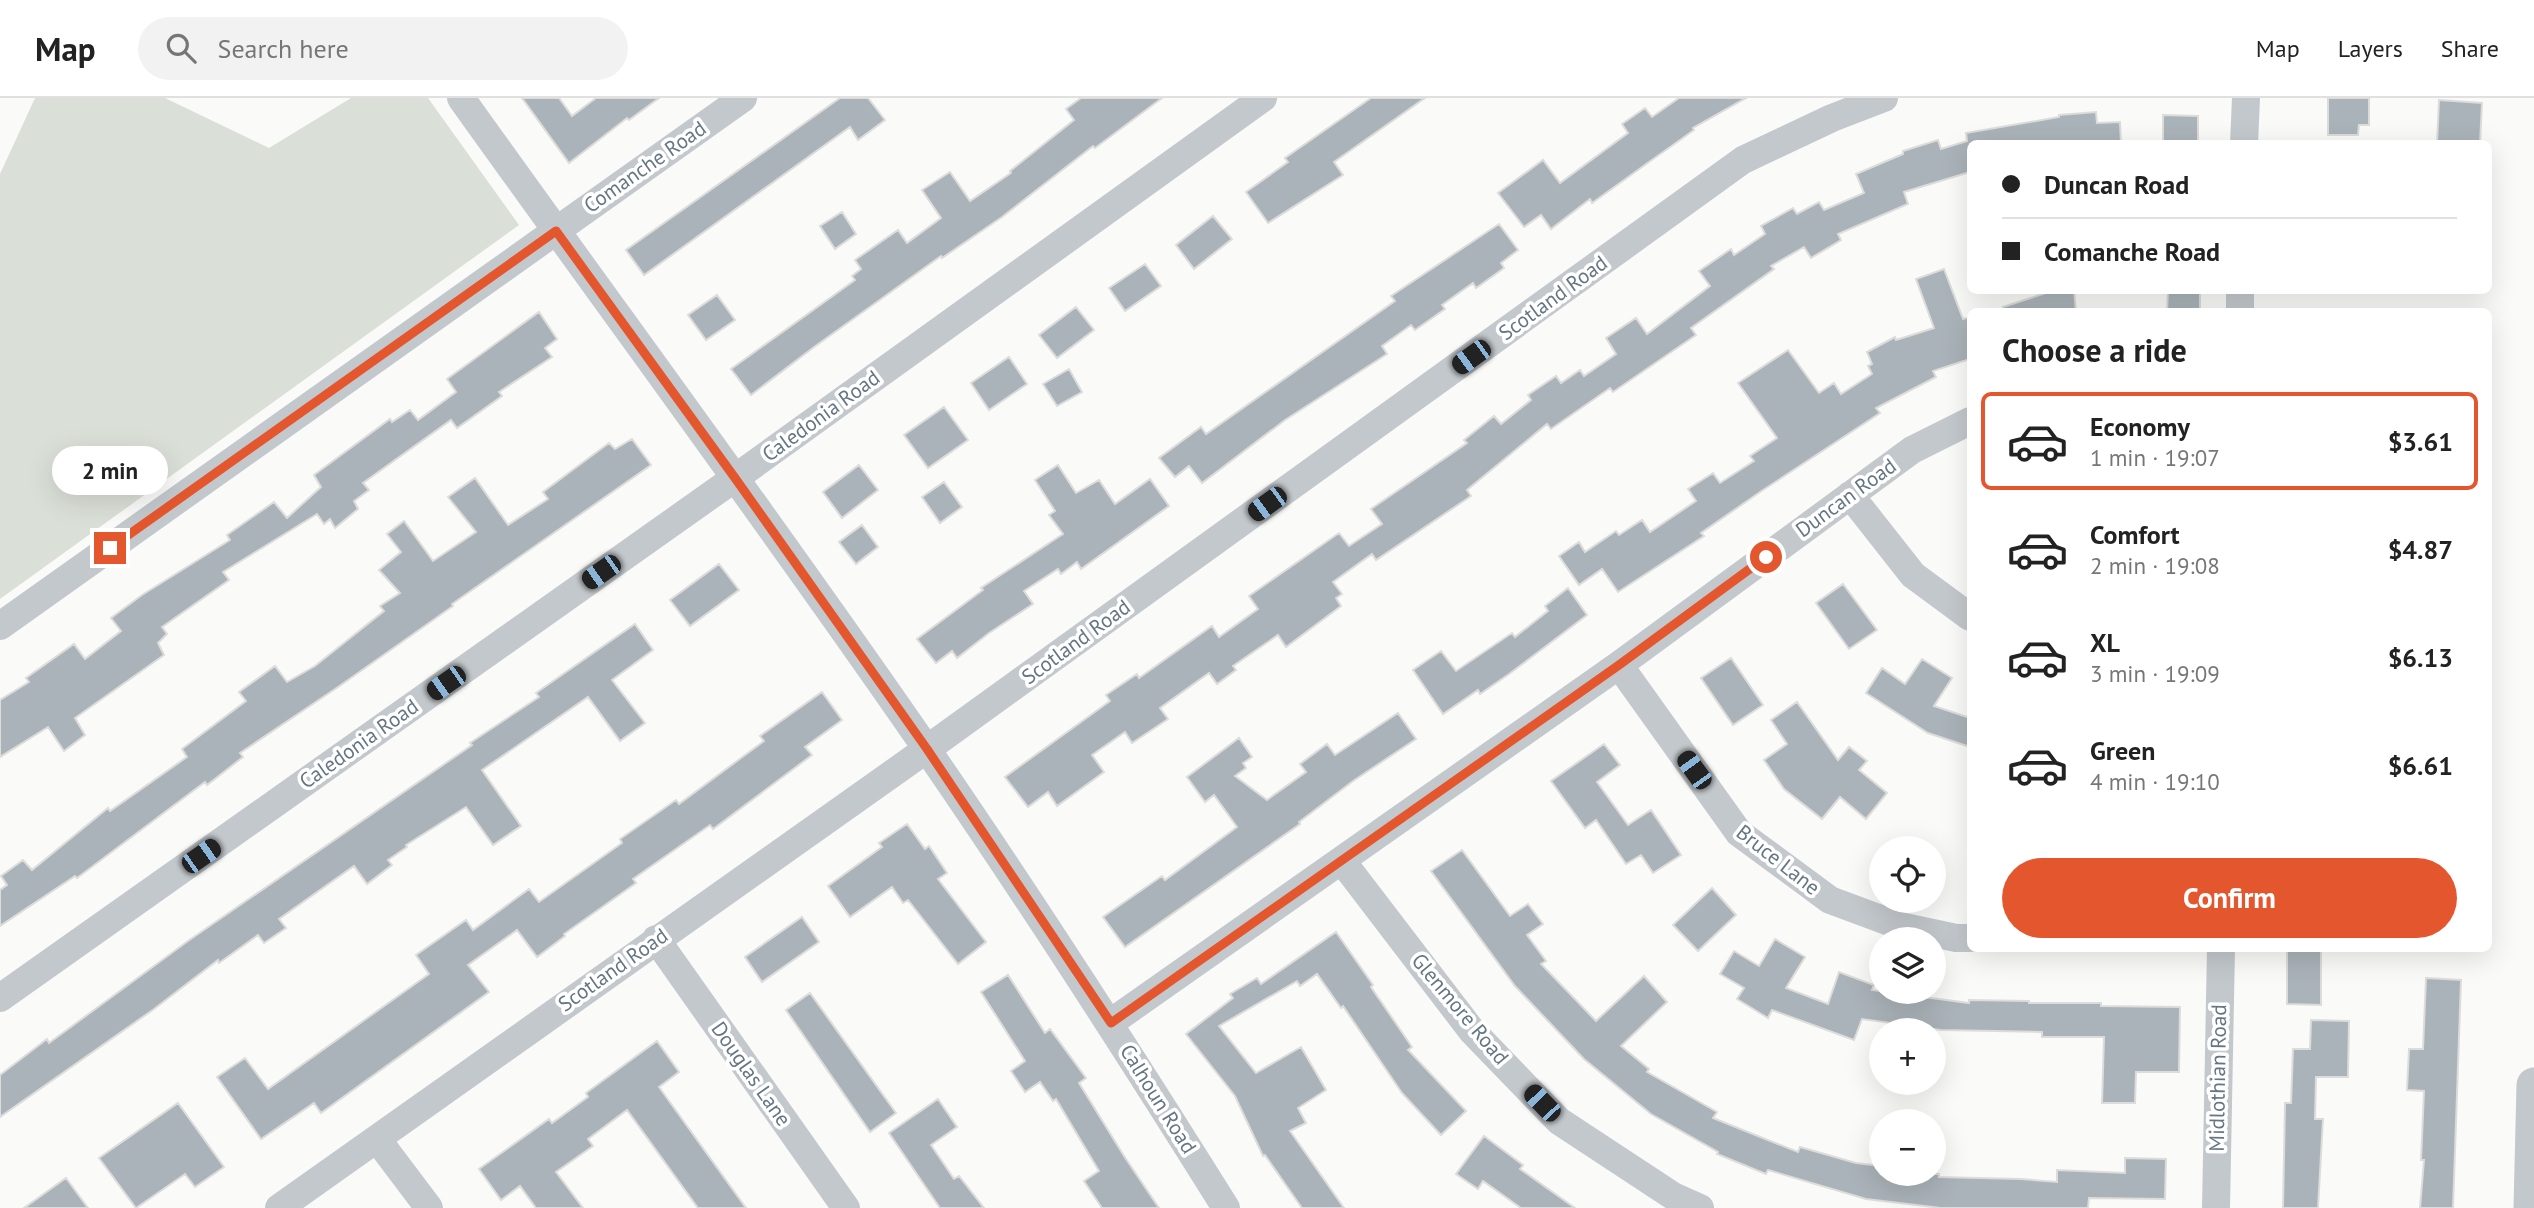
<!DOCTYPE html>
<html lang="en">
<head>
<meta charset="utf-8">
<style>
	body { margin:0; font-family:"PT Sans",sans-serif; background:#f2f2f2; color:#222; height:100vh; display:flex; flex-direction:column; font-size:26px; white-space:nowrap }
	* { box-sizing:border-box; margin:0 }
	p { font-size:23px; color:#767676 }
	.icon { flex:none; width:38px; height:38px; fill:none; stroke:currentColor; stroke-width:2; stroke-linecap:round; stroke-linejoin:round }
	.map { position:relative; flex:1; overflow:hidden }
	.sheet { position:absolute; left:1967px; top:210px; width:525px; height:644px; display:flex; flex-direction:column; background:#fff; border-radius:10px; box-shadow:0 7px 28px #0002 }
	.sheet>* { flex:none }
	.guide { position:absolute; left:1967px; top:42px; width:525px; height:154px; border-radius:10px; box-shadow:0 7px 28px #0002; display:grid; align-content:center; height:154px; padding:0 35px; background:#fff }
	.buttons { position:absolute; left:1869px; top:738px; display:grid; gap:14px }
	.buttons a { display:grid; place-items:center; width:77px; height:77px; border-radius:50%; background:#fff; box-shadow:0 7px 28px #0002; font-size:35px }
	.end { position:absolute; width:32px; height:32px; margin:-16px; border:9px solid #e4572e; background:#fff; box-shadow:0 0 0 4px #fff }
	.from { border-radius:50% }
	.bubble { position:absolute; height:49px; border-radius:24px; background:#fff; box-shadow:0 7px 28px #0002; font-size:23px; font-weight:800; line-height:49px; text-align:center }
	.car { position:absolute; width:21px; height:42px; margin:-21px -10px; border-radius:9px; box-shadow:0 0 5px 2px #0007; background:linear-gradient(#222 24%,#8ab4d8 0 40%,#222 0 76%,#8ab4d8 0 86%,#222 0) }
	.guide b { display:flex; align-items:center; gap:24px; height:66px; font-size:26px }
	.guide b+b { border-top:2px solid #e0e0e0 }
	.guide i { width:18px; height:18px; background:#222 }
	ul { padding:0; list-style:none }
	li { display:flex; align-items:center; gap:21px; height:98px; margin:0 14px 10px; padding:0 21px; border:4px solid transparent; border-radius:10px }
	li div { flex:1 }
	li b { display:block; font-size:26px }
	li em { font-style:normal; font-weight:800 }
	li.active { border-color:#e4572e }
	li>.icon { width:63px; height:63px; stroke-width:1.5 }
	h2 { padding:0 35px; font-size:32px; line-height:84px }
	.primary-button { display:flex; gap:14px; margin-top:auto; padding:14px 35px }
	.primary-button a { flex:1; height:80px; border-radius:42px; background:#e4572e; color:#fff; font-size:28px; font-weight:800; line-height:80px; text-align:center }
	header { display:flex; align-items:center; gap:42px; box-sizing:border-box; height:98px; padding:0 35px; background:#fff; border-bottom:2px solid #e0e0e0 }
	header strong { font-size:33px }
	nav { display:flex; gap:38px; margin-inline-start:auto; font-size:24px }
	.search { width:490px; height:63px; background:#f2f2f2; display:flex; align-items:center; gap:18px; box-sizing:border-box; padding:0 24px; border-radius:38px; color:#767676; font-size:26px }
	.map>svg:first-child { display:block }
	.green { fill:#dadfd7 }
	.building { fill:#aab3b9; stroke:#dcdcda; stroke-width:2 }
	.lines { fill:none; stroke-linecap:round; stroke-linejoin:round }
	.minor { stroke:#c3c8cc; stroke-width:28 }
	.tertiary { stroke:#c3c8cc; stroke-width:35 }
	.route { stroke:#e4572e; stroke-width:9 }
	.labels { text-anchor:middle; stroke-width:7; stroke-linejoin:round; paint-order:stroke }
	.street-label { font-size:21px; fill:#657683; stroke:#fff }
</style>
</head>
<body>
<header>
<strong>Map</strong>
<div class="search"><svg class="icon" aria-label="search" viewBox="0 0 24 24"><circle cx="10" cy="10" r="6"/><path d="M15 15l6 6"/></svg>Search here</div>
<nav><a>Map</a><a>Layers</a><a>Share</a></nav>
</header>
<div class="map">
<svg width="2534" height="1110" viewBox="0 0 2534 1110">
	<rect width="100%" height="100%" fill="#fafaf8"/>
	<path class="green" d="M35,0H165L269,50L351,0H428L519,127L0,501V76Z"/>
	<path class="building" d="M522,0H559L572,18L596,0H659L629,22L627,20L569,65Z
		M840,0H868L885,22L858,42L850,29L644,177L626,152Z
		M1081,0H1162L1095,50L1093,48L1002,119L942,160L941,158L814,249L751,297L731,271L855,182L852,178L861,171L855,162L898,132L907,145L941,120L922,92L950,74L970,103L1011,75L1010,73L1074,22L1066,11Z
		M1371,0H1425L1334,64L1343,77L1268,125L1246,94L1288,64L1285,60Z
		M1679,0H1746L1693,30L1694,32L1649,64L1592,105L1590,101L1551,131L1541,117L1524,129L1498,95L1543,62L1560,85L1628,35L1622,26L1645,10L1652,19Z
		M2328,0H2369V27H2359L2358,37H2328Z
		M2439,2L2482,5L2480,46H2437Z
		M2096,14L2097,25L2120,24L2121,46H1970V74L1904,94L1908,106L1838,136L1841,142L1811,160L1804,149L1771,168L1774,171L1691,230L1696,237L1613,294L1610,290L1551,331L1547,326L1467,392L1471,398L1376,462L1372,456L1333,484L1342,496L1336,500L1341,508L1286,549L1278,537L1233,568L1236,572L1217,586L1209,575L1160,610L1168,621L1132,645L1125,634L1092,657L1104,674L1057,708L1048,694L1028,709L1005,679L1110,603L1106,597L1137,576L1139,580L1212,528L1219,539L1258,511L1249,498L1339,435L1349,448L1382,426L1371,411L1467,345L1464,342L1494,318L1501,326L1531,302L1528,297L1556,278L1561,285L1580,272L1584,278L1616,256L1606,240L1636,220L1647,236L1710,188L1699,173L1731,151L1734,157L1765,136L1761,128L1793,110L1797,116L1819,104L1824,112L1864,95L1856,76L1903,56V53L1938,42L1941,51L1967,43L1966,35L2059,19V17Z
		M2163,17L2198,18V46H2163Z
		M842,114L856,136L835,151L820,128Z
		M1213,118L1232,141L1194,171L1176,147Z
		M1499,126L1518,152L1501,165L1504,170L1476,190L1473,185L1442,207L1445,211L1415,232L1411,227L1382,248L1387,256L1285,322L1202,385L1189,368L1175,379L1159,360L1201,329L1206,336L1395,203L1391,198Z
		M1145,166L1161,188L1125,213L1109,190Z
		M1944,171L1963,221L1970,219V261L1933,273L1936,279L1876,310L1880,315L1760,394L1701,435L1704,438L1618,494L1602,471L1579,487L1559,458L1579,444L1585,454L1616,433L1619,437L1642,422L1650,434L1696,403L1688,391L1713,375L1720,385L1754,363L1750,358L1777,340L1738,285L1788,252L1819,295L1834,285L1841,296L1872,276L1868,268L1872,266L1867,254L1895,239L1896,242L1934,230L1916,181Z
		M2046,192H2074L2076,214H2004L2003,209L2046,195Z
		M2168,192H2200V214H2167Z
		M717,197L735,222L706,242L688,217Z
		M1076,209L1094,232L1057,260L1039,237Z
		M539,214L557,241L545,250L552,259L499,294L502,298L457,330L451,322L363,385L369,392L354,403L358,411L335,430L330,421L324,426L317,416L223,474L229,482L162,529L167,536L158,545L164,557L75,620L85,637L64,653L48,629L0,659V602L29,584L26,580L74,546L85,561L121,533L111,520L142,497L230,442L227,437L274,404L287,420L321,389L314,377L390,321L392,324L410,312L418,322L456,294L447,281Z
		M1009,259L1027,286L989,312L971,285Z
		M1069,271L1082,294L1057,308L1043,286Z
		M944,309L968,342L928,370L904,337Z
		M632,341L651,367L452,506L453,508L338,589L240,655L243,659L207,687L205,684L77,780L75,778L0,828V792L7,787L1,778L23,762L32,772L108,710L110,713L187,659L182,651L246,603L239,594L275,568L287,584L315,568L384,513L380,508L400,495L379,472L401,454L387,436L404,423L433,463L476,434L448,399L475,380L508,427L548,401L543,394L609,345L615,351Z
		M859,367L878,392L842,420L823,394Z
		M1058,367L1076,395L1099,382L1115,406L1150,381L1169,408L1081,471L1077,464L1061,476L1058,471L1024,493L1033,506L989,535L957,560L952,553L936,565L917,541L983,492L981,490L1063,436L1049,417L1055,413L1035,382Z
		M944,384L962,409L940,425L922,399Z
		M862,427L878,449L856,466L839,444Z
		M719,466L739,492L690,528L670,502Z
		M1843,486L1877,532L1849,551L1816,505Z
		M1568,490L1587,517L1509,576L1480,596L1478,592L1443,616L1413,572L1441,553L1456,573L1512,535L1515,539L1548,513L1545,508Z
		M635,526L653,552L612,582L645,625L620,643L588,599L482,672L521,728L493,747L466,709L406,747L407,749L388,762L392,767L367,786L354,768L279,821L286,830L264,845L258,837L219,865L218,862L154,911L0,1019V977L47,941L49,945L188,843L472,647L470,645L539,599L536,595Z
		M1731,560L1763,607L1733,627L1701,580Z
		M1922,561L1952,580L1934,608L1970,620V649L1928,635L1866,595L1882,570L1905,586Z
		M822,594L842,622L805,649L812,657L713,731L710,727L633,781L636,785L564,836L565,838L537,859L517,832L468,867L489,894L321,1015L314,1005L261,1041L217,979L245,960L268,991L429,876L416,857L466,822L473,832L529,791L539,804L622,745L620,741L676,702L679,706L764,643L760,638Z
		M1797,604L1838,662L1849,649L1867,663L1859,672L1887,695L1866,721L1840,699L1822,721L1784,691L1764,662L1787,646L1771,622Z
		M1398,615L1416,641L1353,683L1299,724L1300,726L1125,849L1103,819L1162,778L1165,782L1237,729L1214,697L1205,704L1187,679L1239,640L1252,659L1243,665L1246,670L1235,678L1267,702L1306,674L1300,666L1327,646L1335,657Z
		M1604,646L1620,667L1597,684L1628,727L1651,712L1681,757L1653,775L1641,757L1626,766L1596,722L1585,730L1551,683Z
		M907,726L925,751L929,748L947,775L938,781L986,844L958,866L908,802L903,805L892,789L850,819L828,788L882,749L879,745Z
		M1462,752L1510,818L1528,806L1543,826L1527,837L1546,863L1541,866L1596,923L1644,878L1667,904L1621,948L1649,971L1647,974L1717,1014L1713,1020L1798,1054L1800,1049L1856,1065L1881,1068V1076H1939V1079L2021,1081L2057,1084V1072L2125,1075V1060L2166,1061L2165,1101L2089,1100L2088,1110H1941L1866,1101L1768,1072L1766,1076L1717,1056L1718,1054L1651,1016L1584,961L1515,888L1431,773Z
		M1712,790L1736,817L1698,853L1673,827Z
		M802,819L819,844L762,884L745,859Z
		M1336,834L1373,887L1371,889L1412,949L1408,952L1466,1013L1441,1037L1402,995L1343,908L1341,910L1317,876L1300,888L1297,883L1219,928L1256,975L1301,949L1326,992L1298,1010L1306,1025L1290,1033L1344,1110H1302L1265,1057L1263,1058L1235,998L1186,936L1233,900L1230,896L1257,880L1261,886Z
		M1775,841L1805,859L1786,890L1828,906L1839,874L1874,887L1872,892L1969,905V902L2029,903V905H2101V908L2180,909L2179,974H2136L2135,1005H2102L2104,939H2042V934L1941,932L1862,921L1854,942L1772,912L1768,920L1737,901L1744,890L1720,876L1734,853L1759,868Z
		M2287,850H2321V907L2287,906Z
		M1008,877L1045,935L1050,931L1086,980L1079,985L1124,1058L1159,1110H1102L1084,1083L1099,1073L1056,1001L1053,1003L1040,984L1025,994L1011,973L1025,963L981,894Z
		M2426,880L2461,882L2453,1110H2420L2424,1062H2421L2424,993L2407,992L2409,951H2423Z
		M810,895L896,1015L870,1034L786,912Z
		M2311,922L2349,923L2348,979H2316L2315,1021H2323L2318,1110H2283L2285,1005H2291L2293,951H2310Z
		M657,943L679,974L659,989L746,1110H698L627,1012L588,1041L593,1048L556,1074L583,1110H536L520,1088L501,1102L479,1071L549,1021L552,1025L588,999L586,995Z
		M938,1001L957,1029L931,1047L954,1081L959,1078L984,1110H940L889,1035Z
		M178,1005L224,1069L195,1089L185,1076L136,1110L99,1060Z
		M1484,1038L1523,1067L1520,1071L1575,1110H1521L1483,1083L1478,1091L1456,1076Z
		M66,1080L88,1110H24Z"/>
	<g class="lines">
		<path class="minor" d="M461,0C616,217 775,431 926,650C1030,801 1129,955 1226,1110
			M2244,46L2246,0
			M2240,214V192
			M1850,397L1913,477L1970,519
			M0,528L743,0
			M1619,567L1739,735L1830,802L1900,828L1956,840H1970
			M1342,763L1472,933L1559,1023L1673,1098L1700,1110
			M656,841L846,1110
			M0,900L735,380L1263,0
			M1110,925L1619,567L1912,352L1970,323
			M377,1041L429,1110
			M279,1110L927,651L1743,62L1832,20L1884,0
			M2216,1110L2221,850"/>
		<path class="tertiary" d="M2531,1110L2534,987"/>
	</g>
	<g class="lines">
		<path class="route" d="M110,450L556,133L735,380L927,651L1111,925L1619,567L1766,459"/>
	</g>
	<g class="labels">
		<g class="street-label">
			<text transform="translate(645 69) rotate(-35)" y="7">Comanche Road</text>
			<text transform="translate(1553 200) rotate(-36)" y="7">Scotland Road</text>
			<text transform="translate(821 318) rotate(-36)" y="7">Caledonia Road</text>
			<text transform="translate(1846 400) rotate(-36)" y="7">Duncan Road</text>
			<text transform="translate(1076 544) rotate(-36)" y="7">Scotland Road</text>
			<text transform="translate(359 646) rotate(-35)" y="7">Caledonia Road</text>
			<text transform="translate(1778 762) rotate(38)" y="7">Bruce Lane</text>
			<text transform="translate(613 872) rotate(-35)" y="7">Scotland Road</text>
			<text transform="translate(1460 911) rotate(50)" y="7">Glenmore Road</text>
			<text transform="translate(751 976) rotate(55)" y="7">Douglas Lane</text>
			<text transform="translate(2218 980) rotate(-89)" y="7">Midlothian Road</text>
			<text transform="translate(1158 1001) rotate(58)" y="7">Calhoun Road</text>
		</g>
	</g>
</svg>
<div class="buttons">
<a><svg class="icon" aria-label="locate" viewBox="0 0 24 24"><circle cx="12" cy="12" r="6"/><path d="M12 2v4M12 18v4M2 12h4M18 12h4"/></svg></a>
<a><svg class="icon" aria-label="layers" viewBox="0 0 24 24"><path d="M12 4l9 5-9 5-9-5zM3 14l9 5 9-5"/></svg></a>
<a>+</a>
<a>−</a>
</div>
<i class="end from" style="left:1766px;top:459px"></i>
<i class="end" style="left:110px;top:450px"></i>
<div class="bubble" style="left:52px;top:348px;width:116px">2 min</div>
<i class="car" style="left:1471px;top:259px;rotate:234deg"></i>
<i class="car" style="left:1267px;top:406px;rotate:234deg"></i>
<i class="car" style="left:601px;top:474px;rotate:235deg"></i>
<i class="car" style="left:446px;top:585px;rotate:235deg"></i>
<i class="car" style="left:1694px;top:672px;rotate:324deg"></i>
<i class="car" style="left:201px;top:758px;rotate:55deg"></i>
<i class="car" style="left:1542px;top:1005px;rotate:316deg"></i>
<div class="guide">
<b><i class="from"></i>Duncan Road</b>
<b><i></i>Comanche Road</b>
</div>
<section class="sheet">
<h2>Choose a ride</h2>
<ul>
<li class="active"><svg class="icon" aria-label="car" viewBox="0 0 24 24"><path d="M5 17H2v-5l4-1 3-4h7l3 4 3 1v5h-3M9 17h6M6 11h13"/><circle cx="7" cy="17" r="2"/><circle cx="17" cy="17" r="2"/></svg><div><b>Economy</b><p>1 min · 19:07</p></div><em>$3.61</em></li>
<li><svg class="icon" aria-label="car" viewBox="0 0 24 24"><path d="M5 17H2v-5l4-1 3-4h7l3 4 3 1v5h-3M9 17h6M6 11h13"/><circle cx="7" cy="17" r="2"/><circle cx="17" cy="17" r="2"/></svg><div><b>Comfort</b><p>2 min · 19:08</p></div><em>$4.87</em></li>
<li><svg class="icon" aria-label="car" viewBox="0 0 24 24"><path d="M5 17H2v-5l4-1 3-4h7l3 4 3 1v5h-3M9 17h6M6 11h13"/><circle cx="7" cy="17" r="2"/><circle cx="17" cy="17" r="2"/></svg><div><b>XL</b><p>3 min · 19:09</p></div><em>$6.13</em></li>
<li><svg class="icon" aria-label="car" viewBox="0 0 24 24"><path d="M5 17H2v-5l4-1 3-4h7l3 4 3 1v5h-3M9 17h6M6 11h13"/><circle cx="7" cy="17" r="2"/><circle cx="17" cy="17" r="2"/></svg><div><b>Green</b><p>4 min · 19:10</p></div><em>$6.61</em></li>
</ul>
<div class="primary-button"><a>Confirm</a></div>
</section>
</div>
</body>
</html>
